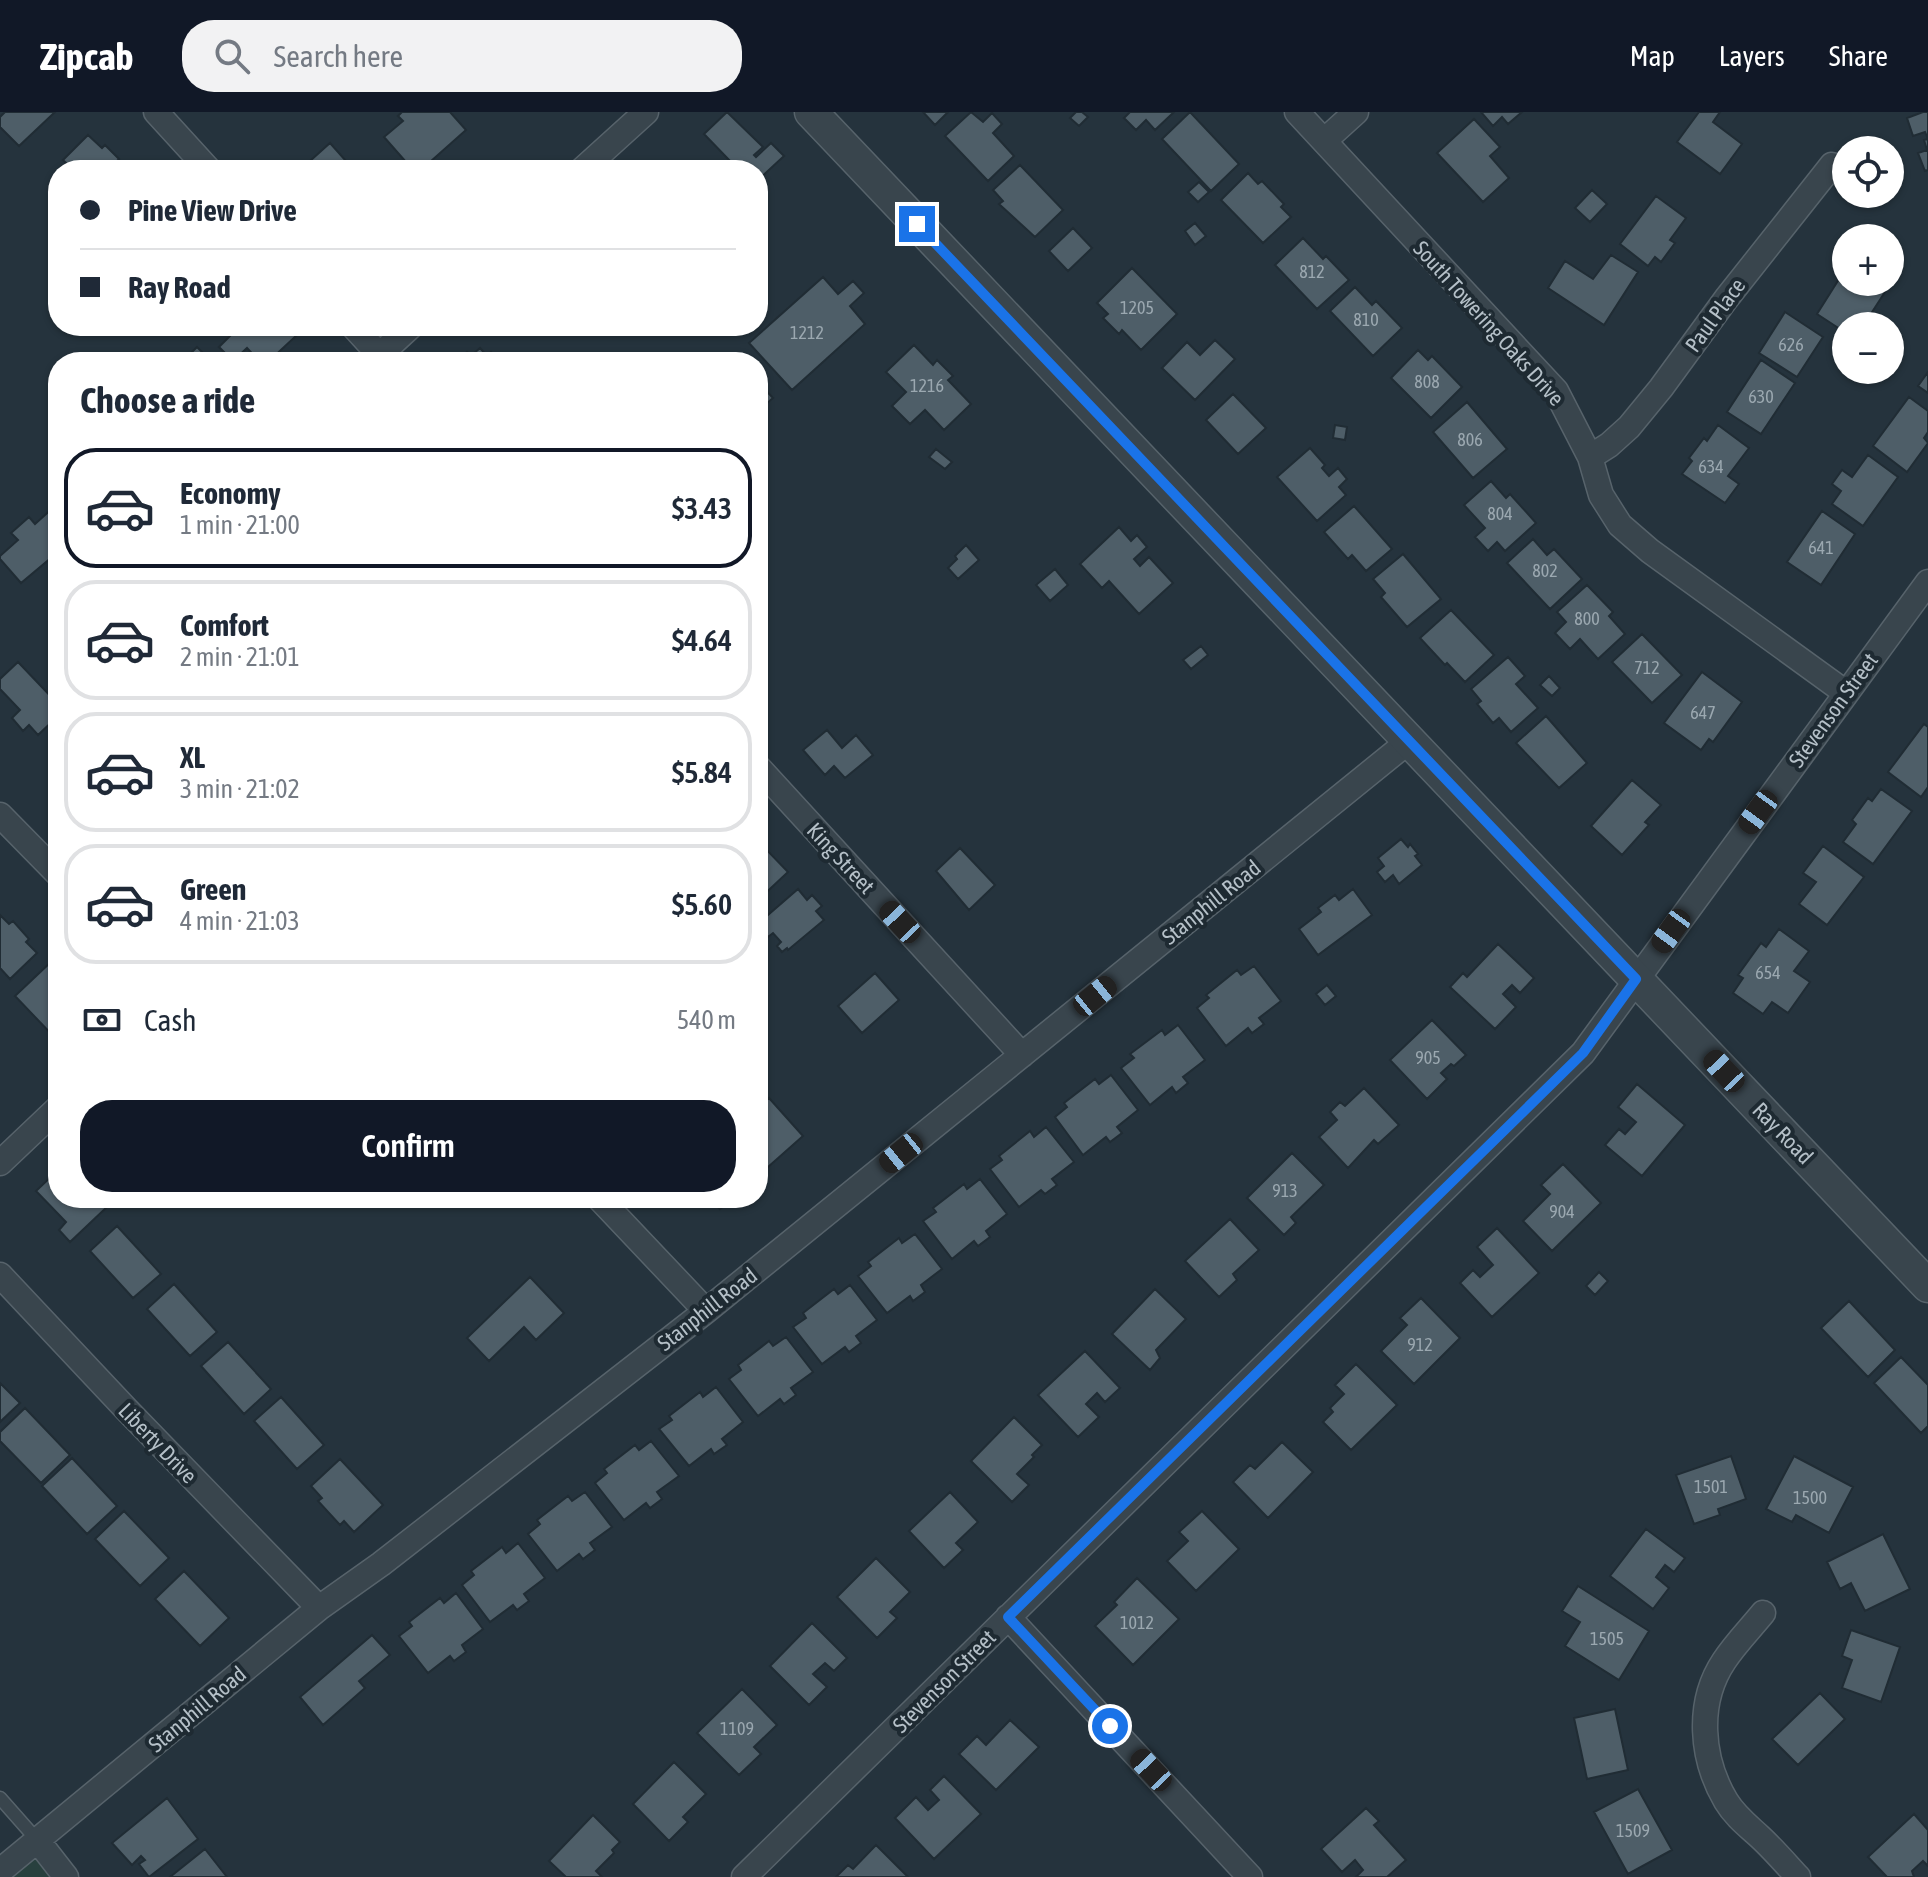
<!DOCTYPE html>
<html lang="en">
<head>
<meta charset="utf-8">
<style>
	body { margin:0; font-family:"Asap Condensed",sans-serif; background:#f2f2f3; color:#1f2937; height:100vh; display:flex; flex-direction:column; font-size:30px; white-space:nowrap }
	* { box-sizing:border-box; margin:0 }
	p { font-size:26px; color:#747a83 }
	.icon { flex:none; width:44px; height:44px; fill:none; stroke:currentColor; stroke-width:2; stroke-linecap:round; stroke-linejoin:round }
	.map { position:relative; flex:1; overflow:hidden }
	.sheet { position:absolute; left:48px; top:240px; width:720px; height:856px; display:flex; flex-direction:column; background:#fff; border-radius:32px; box-shadow:0 2px 6px #0004 }
	.sheet>* { flex:none }
	.guide { position:absolute; left:48px; top:48px; width:720px; height:176px; border-radius:32px; box-shadow:0 2px 6px #0004; display:grid; align-content:center; height:176px; padding:0 32px; background:#fff }
	.fabs { position:absolute; left:1832px; top:24px; display:grid; gap:16px }
	.fabs a { display:grid; place-items:center; width:72px; height:72px; border-radius:50%; background:#fff; box-shadow:0 2px 6px #0004; font-size:40px }
	.end { position:absolute; width:36px; height:36px; margin:-18px; border:10px solid #1a73e8; background:#fff; box-shadow:0 0 0 4px #fff }
	.from { border-radius:50% }
	.car { position:absolute; width:24px; height:48px; margin:-24px -12px; border-radius:10px; box-shadow:0 0 6px 2px #0007; background:linear-gradient(#222 24%,#8ab4d8 0 40%,#222 0 76%,#8ab4d8 0 86%,#222 0) }
	.guide b { display:flex; align-items:center; gap:28px; height:76px; font-size:30px }
	.guide b+b { border-top:2px solid #e0e1e3 }
	.guide i { width:20px; height:20px; background:#1f2937 }
	ul { padding:0; list-style:none }
	li { display:flex; align-items:center; gap:24px; height:120px; margin:0 16px 12px; padding:0 16px; border:4px solid #e0e1e3; border-radius:32px }
	li div { flex:1 }
	li b { display:block; font-size:30px }
	li em { font-style:normal; font-weight:600 }
	li.selected { border-color:#111827 }
	li>.icon { width:72px; height:72px; stroke-width:1.5 }
	h2 { padding:0 32px; font-size:36px; line-height:96px }
	.pay { display:flex; align-items:center; gap:20px; height:88px; padding:0 32px; font-size:30px }
	.pay p { margin-inline-start:auto }
	.action { display:flex; gap:16px; margin-top:auto; padding:16px 32px }
	.action a { flex:1; height:92px; border-radius:32px; background:#111827; color:#fff; font-size:32px; font-weight:600; line-height:92px; text-align:center }
	header { display:flex; align-items:center; gap:48px; box-sizing:border-box; height:112px; padding:0 40px; background:#111827; color:#fff }
	header strong { font-size:38px }
	nav { display:flex; gap:44px; margin-inline-start:auto; font-size:28px }
	.search { width:560px; height:72px; background:#f2f2f3; display:flex; align-items:center; gap:20px; box-sizing:border-box; padding:0 28px; border-radius:32px; color:#747a83; font-size:30px }
	.map>svg:first-child { display:block }
	.green { fill:#28403e }
	.building { fill:#4e5e68; stroke:#202c34; stroke-width:2 }
	.lines { fill:none; stroke-linecap:round; stroke-linejoin:round }
	.service-casing { stroke:#57636b; stroke-width:15 }
	.minor-casing { stroke:#57636b; stroke-width:27 }
	.tertiary-casing { stroke:#57636b; stroke-width:35 }
	.service { stroke:#39454d; stroke-width:12 }
	.minor { stroke:#39454d; stroke-width:24 }
	.tertiary { stroke:#39454d; stroke-width:32 }
	.route { stroke:#1a73e8; stroke-width:10 }
	.labels { text-anchor:middle; stroke-width:8; stroke-linejoin:round; paint-order:stroke }
	.number-label { font-size:18px; fill:#9ba8b0 }
	.street-label { font-size:22px; fill:#b5c0c8; stroke:#1e2a32 }
</style>
</head>
<body>
<header>
<strong>Zipcab</strong>
<div class="search"><svg class="icon" aria-label="search" viewBox="0 0 24 24"><circle cx="10" cy="10" r="6"/><path d="M15 15l6 6"/></svg>Search here</div>
<nav><a>Map</a><a>Layers</a><a>Share</a></nav>
</header>
<div class="map">
<svg width="1928" height="1765" viewBox="0 0 1928 1765">
	<rect width="100%" height="100%" fill="#25333d"/>
	<path class="green" d="M38,1729L66,1765H0Z"/>
	<path class="building" d="M5,0H55L19,34L0,15V5Z
		M402,0H450L466,18L421,58H413L384,25L403,9L398,4Z
		M727,0L763,35L754,43L756,45L771,31L784,44L758,68V58H729L726,54L731,50L704,22Z
		M923,0H948L935,13Z
		M971,0L983,10L992,1L1002,12L993,21L1014,44L988,69L945,24Z
		M1076,0H1082L1088,5L1079,14L1070,6Z
		M1130,0H1174L1155,18L1146,8L1136,18L1124,6Z
		M1190,0L1239,52L1211,79L1162,27Z
		M1481,0H1522L1508,12L1502,5L1493,14Z
		M1699,0H1720L1713,10L1742,32L1720,62L1677,30Z
		M1923,0H1928V58L1925,59L1918,41L1927,38L1924,28L1928,27L1925,20L1913,24L1907,6Z
		M1474,7L1500,35L1490,44L1509,66L1483,90L1437,41Z
		M88,23L102,36L105,33L119,47L115,51L122,58H73L63,48Z
		M330,31L354,58H300Z
		M1020,53L1063,98L1035,125L999,92L1003,89L993,78Z
		M1248,61L1258,72L1262,69L1284,92L1281,95L1291,105L1263,131L1221,88Z
		M1199,70L1209,80L1198,90L1188,80Z
		M1592,78L1607,92L1590,110L1575,96Z
		M1656,84L1686,106L1670,128L1675,131L1661,150L1655,145L1648,154L1620,132Z
		M1195,111L1206,124L1195,133L1185,119Z
		M1073,116L1092,136L1068,159L1049,139Z
		M1303,126L1323,147L1326,144L1349,168L1317,197L1275,153Z
		M1611,143L1638,160L1604,213L1548,176L1565,149L1593,167Z
		M1132,156L1177,202L1141,238L1122,218L1119,222L1103,206L1108,202L1097,191Z
		M1846,156V170H1884L1880,176L1885,180L1863,214H1846V221L1817,202Z
		M823,165L838,182L853,169L864,181L850,194L865,212L792,278L749,231Z
		M1355,175L1372,193L1376,189L1402,216L1373,244L1330,199Z
		M1785,200L1823,225L1797,265L1759,241Z
		M225,214H288L297,223L268,250H260L247,236L233,249L219,235L232,222Z
		M1215,228L1235,247L1195,288L1162,256L1187,230L1200,243Z
		M914,233L933,253L937,248L953,264L948,268L971,292L944,318L925,298L910,312L892,294L906,280L886,260Z
		M197,235L212,250H182Z
		M480,236L487,244L491,240L497,247L494,250H463L460,247L467,240L471,244Z
		M1418,238L1428,248L1432,244L1462,275L1431,306L1391,266Z
		M1761,248L1795,271L1761,322L1727,300Z
		M1928,260V281L1918,274Z
		M759,271L773,286L758,299V272Z
		M1233,282L1266,316L1238,342L1206,308Z
		M1909,285L1928,299V320L1924,326L1928,331L1907,360L1873,334Z
		M1467,290L1507,337L1473,366L1433,320Z
		M1335,313L1347,315L1345,328L1333,326Z
		M1718,313L1749,336L1728,364L1739,372L1725,391L1682,362L1692,349L1689,346L1704,326L1707,329Z
		M1310,336L1325,353L1322,356L1329,364L1338,356L1347,367L1339,375L1346,383L1317,409L1277,365Z
		M936,337L952,350L945,357L929,345Z
		M1868,343L1898,365L1863,414L1832,392L1841,379L1832,372L1842,358L1852,365Z
		M1491,369L1506,386L1510,382L1536,411L1505,439L1497,430L1488,439L1475,425L1485,416L1464,393Z
		M55,394L58,397V440L21,471L0,447V444L18,428L11,421L29,405L35,412Z
		M1354,394L1392,437L1366,459L1352,443L1348,447L1324,420Z
		M1822,399L1855,422L1821,473L1787,450Z
		M1119,415L1131,429L1137,423L1147,435L1134,447L1140,454L1149,445L1173,471L1139,502L1109,469L1102,476L1080,452Z
		M1533,427L1547,443L1554,437L1582,467L1550,497L1507,451Z
		M966,433L979,448L958,467L948,456L957,447L955,444Z
		M1403,442L1441,487L1407,515L1381,485L1385,481L1373,467Z
		M1055,457L1068,473L1050,489L1036,473Z
		M1587,473L1613,500L1609,504L1625,522L1598,547L1580,527L1570,537L1555,521L1566,510L1557,500Z
		M1451,498L1494,543L1465,570L1447,551L1445,553L1420,526Z
		M1642,522L1682,563L1652,591L1612,550Z
		M1201,534L1208,543L1191,557L1183,548Z
		M1508,545L1525,564L1516,572L1538,596L1511,620L1499,606L1493,611L1477,592L1481,589L1471,577Z
		M18,550L58,592V604L38,623L29,613L23,619L12,606L20,598L0,577V567Z
		M1702,560L1742,590L1713,630L1709,627L1701,638L1664,611Z
		M1549,564L1560,576L1552,584L1540,573Z
		M1546,604L1587,651L1559,676L1516,631Z
		M1924,612L1928,615V675L1921,685L1888,660Z
		M827,618L842,636L856,623L873,643L845,666L834,654L825,663L803,638Z
		M1632,668L1661,693L1645,710L1649,713L1622,743L1591,714Z
		M1881,677L1912,699L1873,752L1843,730L1856,712L1852,708L1868,686L1872,689Z
		M1401,727L1408,735L1410,732L1418,742L1415,744L1422,753L1399,772L1393,763L1385,770L1377,760L1384,754L1378,746Z
		M758,729L788,760L758,788Z
		M1823,734L1864,765L1827,813L1799,792L1816,770L1803,761Z
		M960,736L995,773L969,798L936,759Z
		M798,777L807,788L812,783L822,794L816,799L824,808L788,838L787,836L782,840L777,834L781,830L773,821L768,825L761,817L765,814L761,809Z
		M1353,777L1372,803L1318,843L1299,817L1321,800L1318,796L1335,783L1339,788Z
		M0,803L9,812L13,809L29,827L26,830L37,841L10,867L0,856Z
		M1779,817L1809,839L1794,859L1810,870L1788,901L1772,890L1763,902L1733,881L1743,866L1738,863L1761,831L1766,835Z
		M1498,832L1534,866L1520,881L1512,873L1503,882L1516,895L1495,917L1450,875L1463,861L1467,865Z
		M53,848L58,853V929L15,884Z
		M1254,854L1281,889L1259,906L1264,912L1252,921L1248,916L1226,934L1197,896L1209,886L1206,883L1237,858L1241,863Z
		M875,861L899,888L862,921L838,894Z
		M1327,873L1336,884L1325,893L1316,882Z
		M1432,908L1466,943L1454,954L1451,952L1441,961L1447,967L1427,987L1390,948Z
		M1178,913L1205,948L1183,965L1188,971L1176,981L1172,975L1150,993L1121,956L1134,946L1130,942L1162,918L1165,923Z
		M1111,963L1138,998L1117,1015L1122,1021L1110,1030L1106,1025L1083,1043L1055,1005L1067,995L1064,991L1095,967L1099,972Z
		M1637,972L1685,1013L1642,1064L1605,1033L1619,1017L1625,1022L1636,1010L1618,995Z
		M1364,976L1399,1013L1378,1032L1374,1028L1348,1056L1319,1025L1337,1008L1330,1000L1340,990L1345,994Z
		M769,986L803,1024L758,1064V996Z
		M1046,1015L1074,1050L1052,1067L1057,1073L1045,1082L1041,1078L1019,1095L990,1057L1002,1048L999,1044L1030,1019L1034,1025Z
		M1292,1041L1324,1073L1291,1105L1296,1111L1284,1123L1247,1086Z
		M1563,1052L1601,1091L1552,1139L1523,1109L1550,1082L1541,1073Z
		M58,1058V1086H100L108,1094L70,1130L59,1118L66,1110L36,1079Z
		M980,1067L1007,1102L986,1119L990,1125L978,1134L974,1129L952,1147L923,1109L936,1100L933,1096L964,1072L967,1077Z
		M710,1086H733L720,1097Z
		M1230,1107L1259,1138L1233,1162L1237,1168L1219,1185L1185,1149Z
		M117,1114L161,1162L133,1186L90,1139Z
		M1497,1116L1539,1161L1492,1205L1460,1171L1473,1158L1480,1165L1493,1153L1477,1135Z
		M915,1122L942,1157L921,1173L925,1180L913,1189L910,1184L887,1201L858,1164L871,1154L868,1150L899,1126L902,1131Z
		M1599,1160L1608,1169L1595,1183L1586,1174Z
		M530,1165L564,1201L536,1228L524,1215L489,1249L467,1226Z
		M174,1172L217,1220L190,1244L147,1197Z
		M850,1173L877,1208L856,1224L861,1231L849,1240L845,1235L822,1252L793,1215L806,1206L803,1201L834,1177L838,1182Z
		M1155,1177L1186,1207L1156,1238L1160,1246L1150,1258L1112,1222Z
		M1421,1186L1460,1226L1414,1272L1381,1239L1407,1213L1400,1206Z
		M1849,1189L1895,1238L1868,1265L1821,1216Z
		M786,1225L813,1260L791,1276L796,1283L784,1292L780,1287L758,1304L729,1267L741,1258L738,1253L769,1229L773,1234Z
		M228,1230L271,1277L244,1302L201,1254Z
		M1085,1239L1120,1276L1105,1290L1097,1281L1086,1292L1099,1305L1078,1325L1038,1283Z
		M1901,1245L1928,1273V1314L1921,1321L1874,1271Z
		M1356,1252L1397,1293L1351,1338L1323,1310L1333,1300L1330,1296L1344,1282L1335,1273Z
		M0,1271L20,1291L0,1310Z
		M716,1275L743,1310L722,1327L727,1333L714,1342L711,1337L689,1354L659,1317L672,1308L669,1304L700,1280L703,1285Z
		M281,1285L324,1333L297,1357L254,1309Z
		M25,1296L70,1343L41,1371L0,1329V1320Z
		M1014,1305L1042,1333L1032,1343L1034,1345L1017,1362L1029,1373L1012,1390L971,1349Z
		M651,1329L679,1364L657,1380L662,1387L650,1396L646,1391L624,1408L595,1371L607,1361L604,1357L635,1333L639,1338Z
		M1282,1330L1313,1360L1268,1406L1233,1370L1250,1353L1255,1357Z
		M1731,1344L1746,1387L1718,1397L1720,1403L1694,1412L1676,1363Z
		M1794,1344L1853,1375L1829,1421L1796,1403L1792,1410L1766,1397Z
		M72,1346L117,1394L87,1422L42,1374Z
		M340,1347L383,1393L354,1420L344,1409L340,1413L318,1389L322,1386L311,1374Z
		M585,1380L612,1415L590,1431L595,1438L583,1447L579,1442L557,1459L528,1422L540,1412L537,1408L568,1384L572,1389Z
		M950,1380L978,1410L956,1431L963,1438L944,1456L909,1419Z
		M124,1399L169,1446L140,1474L95,1427Z
		M1202,1399L1239,1437L1196,1479L1167,1449L1188,1429L1179,1420Z
		M1646,1417L1685,1446L1674,1460L1665,1453L1656,1465L1669,1476L1653,1497L1610,1464Z
		M1883,1422L1910,1477L1865,1499L1851,1471L1840,1477L1827,1450Z
		M518,1431L545,1466L524,1482L529,1489L517,1498L513,1493L490,1510L462,1473L474,1463L471,1459L502,1435L506,1441Z
		M876,1446L910,1480L890,1500L897,1506L877,1526L837,1485Z
		M184,1459L229,1506L200,1534L155,1487Z
		M1137,1466L1179,1507L1133,1553L1095,1514L1117,1493L1114,1490Z
		M1578,1474L1649,1519L1619,1568L1565,1534L1580,1510L1562,1499Z
		M456,1481L483,1517L462,1533L466,1540L454,1549L450,1544L428,1561L399,1524L412,1514L409,1510L440,1486L444,1491Z
		M812,1511L847,1546L834,1559L825,1551L813,1562L827,1575L809,1593L770,1554Z
		M1851,1518L1900,1535L1881,1590L1842,1576L1852,1548L1842,1544Z
		M372,1523L390,1543L359,1569L365,1576L323,1613L300,1585Z
		M742,1577L777,1613L754,1635L761,1642L739,1663L697,1621Z
		M1820,1581L1845,1607L1798,1653L1772,1627Z
		M1615,1597L1628,1658L1587,1667L1574,1606Z
		M1010,1608L1039,1635L996,1678L959,1642L977,1624L986,1633Z
		M674,1650L706,1682L683,1705L688,1710L669,1729L633,1692Z
		M944,1664L981,1702L934,1747L895,1706L916,1685L928,1698L939,1688L930,1678Z
		M1638,1677L1672,1738L1628,1762L1594,1700Z
		M167,1686L198,1727L149,1765L139,1752L145,1748L141,1744L132,1753L112,1731Z
		M1366,1696L1379,1709L1374,1713L1406,1748L1387,1765H1356L1363,1758L1355,1748L1342,1760L1321,1737Z
		M1914,1702L1928,1718V1754L1923,1749L1912,1759L1914,1765H1887L1868,1745Z
		M593,1703L620,1730L612,1738L614,1741L596,1759L602,1765H566L549,1749Z
		M876,1733L908,1765H836L848,1753L853,1757Z
		M205,1737L227,1765H170Z"/>
	<g class="lines">
		<defs>
			<path id="service" d="M0,1686L38,1729"/>
			<path id="minor" d="M156,0L209,58
				M1297,0L1556,279L1590,345L1601,383L1620,413L1650,439L1846,581
				M1324,29L1356,0
				M582,58L646,0
				M353,214L386,250
				M372,250L411,214
				M1590,345L1609,333L1629,315L1661,276L1726,187L1832,53
				M758,655L1022,943
				M0,703L58,762
				M0,1051L58,996
				M599,1086L706,1199
				M0,1163L127,1298L319,1496
				M1763,1501C1750,1517 1735,1532 1724,1549C1696,1591 1701,1647 1726,1689C1735,1704 1748,1714 1760,1725C1773,1737 1786,1752 1798,1765
				M1008,1505L1250,1765
				M38,1729L66,1765
				M0,1759L319,1496L381,1452L706,1199L1409,629
				M744,1765L1583,941L1928,470"/>
			<path id="tertiary" d="M811,0L1928,1174"/>
		</defs>
		<use href="#service" class="service-casing"/>
		<use href="#minor" class="minor-casing"/>
		<use href="#tertiary" class="tertiary-casing"/>
		<use href="#service" class="service"/>
		<use href="#minor" class="minor"/>
		<use href="#tertiary" class="tertiary"/>
	</g>
	<g class="lines">
		<path class="route" d="M917,112L1636,867L1583,941L1008,1505L1110,1614"/>
	</g>
	<g class="labels">
		<g class="number-label">
			<text x="1312" y="166">812</text>
			<text x="1137" y="202">1205</text>
			<text x="1366" y="214">810</text>
			<text x="807" y="227">1212</text>
			<text x="1791" y="239">626</text>
			<text x="1427" y="276">808</text>
			<text x="927" y="280">1216</text>
			<text x="1761" y="291">630</text>
			<text x="1470" y="334">806</text>
			<text x="1711" y="361">634</text>
			<text x="1500" y="408">804</text>
			<text x="1821" y="442">641</text>
			<text x="1545" y="465">802</text>
			<text x="1587" y="513">800</text>
			<text x="1647" y="562">712</text>
			<text x="1703" y="607">647</text>
			<text x="1768" y="867">654</text>
			<text x="1428" y="952">905</text>
			<text x="1285" y="1085">913</text>
			<text x="1562" y="1106">904</text>
			<text x="1420" y="1239">912</text>
			<text x="1711" y="1381">1501</text>
			<text x="1810" y="1392">1500</text>
			<text x="1137" y="1517">1012</text>
			<text x="1607" y="1533">1505</text>
			<text x="737" y="1623">1109</text>
			<text x="1633" y="1725">1509</text>
		</g>
		<g class="street-label">
			<text transform="translate(1715 203) rotate(-54)" y="8">Paul Place</text>
			<text transform="translate(1489 211) rotate(48)" y="8">South Towering Oaks Drive</text>
			<text transform="translate(1833 598) rotate(-54)" y="8">Stevenson Street</text>
			<text transform="translate(841 746) rotate(47)" y="8">King Street</text>
			<text transform="translate(1211 790) rotate(-39)" y="8">Stanphill Road</text>
			<text transform="translate(1783 1021) rotate(46)" y="8">Ray Road</text>
			<text transform="translate(707 1197) rotate(-38)" y="8">Stanphill Road</text>
			<text transform="translate(158 1331) rotate(46)" y="8">Liberty Drive</text>
			<text transform="translate(944 1569) rotate(-45)" y="8">Stevenson Street</text>
			<text transform="translate(197 1597) rotate(-40)" y="8">Stanphill Road</text>
		</g>
	</g>
</svg>
<div class="fabs">
<a><svg class="icon" aria-label="locate" viewBox="0 0 24 24"><circle cx="12" cy="12" r="6"/><path d="M12 2v4M12 18v4M2 12h4M18 12h4"/></svg></a>
<a>+</a>
<a>−</a>
</div>
<i class="end from" style="left:1110px;top:1614px"></i>
<i class="end" style="left:917px;top:112px"></i>
<i class="car" style="left:1758px;top:700px;rotate:216deg"></i>
<i class="car" style="left:900px;top:810px;rotate:317deg"></i>
<i class="car" style="left:1671px;top:819px;rotate:216deg"></i>
<i class="car" style="left:1095px;top:884px;rotate:51deg"></i>
<i class="car" style="left:1724px;top:959px;rotate:317deg"></i>
<i class="car" style="left:901px;top:1041px;rotate:231deg"></i>
<i class="car" style="left:1151px;top:1658px;rotate:317deg"></i>
<div class="guide">
<b><i class="from"></i>Pine View Drive</b>
<b><i></i>Ray Road</b>
</div>
<section class="sheet">
<h2>Choose a ride</h2>
<ul>
<li class="selected"><svg class="icon" aria-label="car" viewBox="0 0 24 24"><path d="M5 17H2v-5l4-1 3-4h7l3 4 3 1v5h-3M9 17h6M6 11h13"/><circle cx="7" cy="17" r="2"/><circle cx="17" cy="17" r="2"/></svg><div><b>Economy</b><p>1 min · 21:00</p></div><em>$3.43</em></li>
<li><svg class="icon" aria-label="car" viewBox="0 0 24 24"><path d="M5 17H2v-5l4-1 3-4h7l3 4 3 1v5h-3M9 17h6M6 11h13"/><circle cx="7" cy="17" r="2"/><circle cx="17" cy="17" r="2"/></svg><div><b>Comfort</b><p>2 min · 21:01</p></div><em>$4.64</em></li>
<li><svg class="icon" aria-label="car" viewBox="0 0 24 24"><path d="M5 17H2v-5l4-1 3-4h7l3 4 3 1v5h-3M9 17h6M6 11h13"/><circle cx="7" cy="17" r="2"/><circle cx="17" cy="17" r="2"/></svg><div><b>XL</b><p>3 min · 21:02</p></div><em>$5.84</em></li>
<li><svg class="icon" aria-label="car" viewBox="0 0 24 24"><path d="M5 17H2v-5l4-1 3-4h7l3 4 3 1v5h-3M9 17h6M6 11h13"/><circle cx="7" cy="17" r="2"/><circle cx="17" cy="17" r="2"/></svg><div><b>Green</b><p>4 min · 21:03</p></div><em>$5.60</em></li>
</ul>
<div class="pay"><svg class="icon" aria-label="cash" viewBox="0 0 24 24"><path d="M3 7h18v10H3z"/><circle cx="12" cy="12" r="2"/></svg>Cash<p>540 m</p></div>
<div class="action"><a>Confirm</a></div>
</section>
</div>
</body>
</html>
